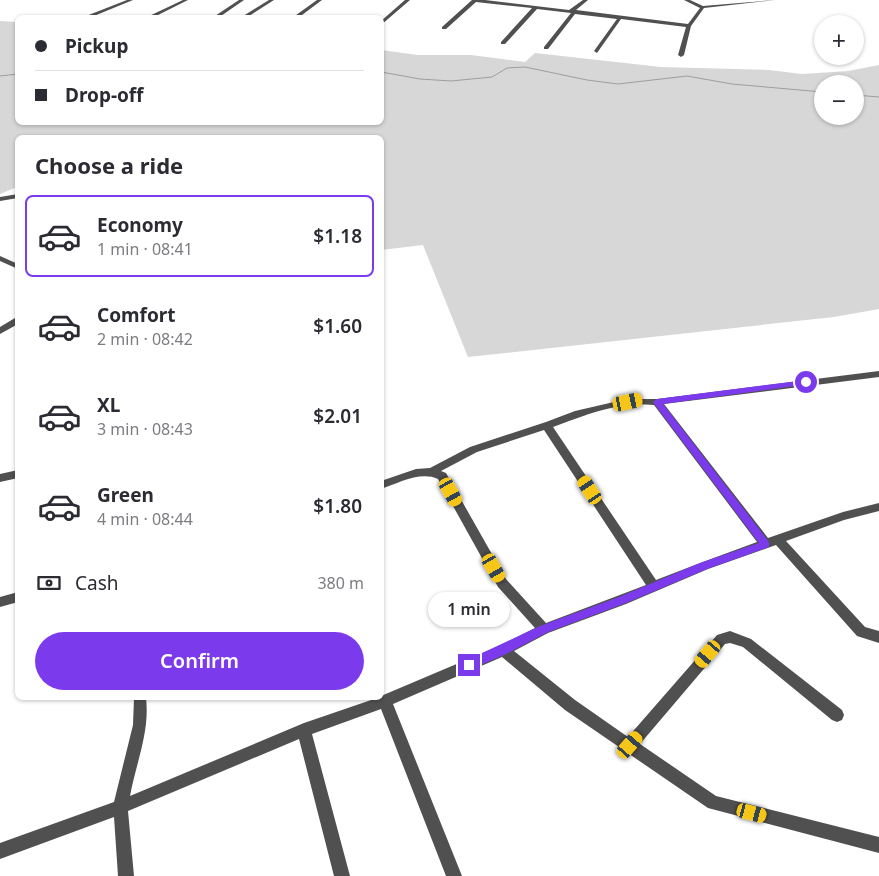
<!DOCTYPE html>
<html lang="en">
<head>
<meta charset="utf-8">
<style>
	body { margin:0; font-family:"Noto Sans",sans-serif; background:#f2f2f3; color:#2b2b33; height:100vh; display:flex; flex-direction:column; font-size:19px; white-space:nowrap }
	* { box-sizing:border-box; margin:0 }
	p { font-size:16px; color:#7c7c81 }
	.icon { flex:none; width:28px; height:28px; fill:none; stroke:currentColor; stroke-width:2; stroke-linecap:round; stroke-linejoin:round }
	.map { position:relative; flex:1; overflow:hidden }
	.side { position:absolute; left:15px; top:135px; width:369px; height:565px; display:flex; flex-direction:column; background:#fff; border-radius:8px; box-shadow:0 1px 4px #0004 }
	.side>* { flex:none }
	.top-card { position:absolute; left:15px; top:15px; width:369px; height:110px; border-radius:8px; box-shadow:0 1px 4px #0004; display:grid; align-content:center; height:110px; padding:0 20px; background:#fff }
	.controls { position:absolute; left:814px; top:15px; display:grid; gap:10px }
	.controls a { display:grid; place-items:center; width:50px; height:50px; border-radius:50%; background:#fff; box-shadow:0 1px 4px #0004; font-size:25px }
	.end { position:absolute; width:22px; height:22px; margin:-11px; border:6px solid #7c3aed; background:#fff; box-shadow:0 0 0 2px #fff }
	.from { border-radius:50% }
	.bubble { position:absolute; height:35px; border-radius:18px; background:#fff; box-shadow:0 1px 4px #0004; font-size:16px; font-weight:600; line-height:35px; text-align:center }
	.car { position:absolute; width:15px; height:30px; margin:-15px -8px; border-radius:6px; box-shadow:0 0 4px 1px #0007; background:linear-gradient(#f5c518 24%,#345 0 40%,#f5c518 0 76%,#345 0 86%,#f5c518 0) }
	.top-card b { display:flex; align-items:center; gap:18px; height:48px; font-size:19px }
	.top-card b+b { border-top:1px solid #e1e1e2 }
	.top-card i { width:12px; height:12px; background:#2b2b33 }
	ul { padding:0; list-style:none }
	li { display:flex; align-items:center; gap:15px; height:82px; margin:0 10px 8px; padding:0 10px; border:2px solid transparent; border-radius:8px }
	li div { flex:1 }
	li b { display:block; font-size:19px }
	li em { font-style:normal; font-weight:600 }
	li.active { border-color:#7c3aed }
	li>.icon { width:45px; height:45px; stroke-width:1.5 }
	h2 { padding:0 20px; font-size:22px; line-height:60px }
	.pay { display:flex; align-items:center; gap:12px; height:55px; padding:0 20px; font-size:19px }
	.pay p { margin-inline-start:auto }
	.button { display:flex; gap:10px; margin-top:auto; padding:10px 20px }
	.button a { flex:1; height:58px; border-radius:30px; background:#7c3aed; color:#fff; font-size:20px; font-weight:600; line-height:58px; text-align:center }
	.map>svg:first-child { display:block }
	.green { fill:#d7d7d7; fill-rule:evenodd }
	.lines { fill:none; stroke-linecap:round; stroke-linejoin:round }
	.stream { stroke:#9e9e9e; stroke-width:1 }
	.street { fill:#505050; fill-rule:evenodd }
	.route { fill:#7c3aed }
</style>
</head>
<body>
<div class="map">
<svg width="879" height="876" viewBox="0 0 879 876">
	<rect width="100%" height="100%" fill="#fff"/>
	<path class="green" d="M0,21L17,22L18,122H381V50L418,55H471L525,62L535,53L661,67L769,70L802,74L848,71L879,65V309L834,317L468,357L423,245L381,250V138H18L17,187L0,194ZM822,84H855V116H822Z"/>
	<g class="lines">
		<path class="stream" d="M381,72L420,79L451,81L492,77L507,68L525,67L587,80L618,84L687,76L732,84L822,92
			M0,76L18,74
			M855,95L879,97"/>
		<path class="street" d="M127,0H133L89,18H81Z
			M183,0H188L152,18H145Z
			M239,0H244L218,18H212Z
			M269,0H274L246,18H240Z
			M317,0H322L298,18H292Z
			M405,0H410L381,25V21Z
			M472,0H485L569,10L583,0H588L576,10L688,24L700,8L684,0H690L703,6L775,0L704,8L691,26L684,55L681,57L678,55L686,27L621,19L597,53L594,51L617,19L575,14L548,49H544V47L571,13L537,9L505,44H501V42L532,8L476,2L446,29H442V27Z
			M18,194V198L0,201V197Z
			M0,256L18,264V269L0,261Z
			M15,318H18V324L0,334V327Z
			M879,371V377L664,404L768,538L843,512L879,503V511L844,520L786,541L865,627L879,631V643L857,636L776,545L708,569L626,604L548,633L514,651L575,700L628,737L717,635L730,631L751,639L842,710L844,715L842,720L837,722L832,720L743,647L730,643L725,644L640,744L716,796L879,837V853L708,808L565,710L502,657L393,704L462,876H446L381,709L312,734L350,876H334L299,739L128,811L134,876H118L114,817L0,859V843L114,802L133,725L134,698H146C150,732 136,763 130,796L304,723L377,698H381V696L499,646L535,628L498,587L438,479C420,471 399,483 381,489V481L416,469L430,468L470,447L546,422L575,411L627,399H657ZM637,404L654,405L757,542L700,563L656,580L553,427C583,416 604,407 637,404ZM544,430L646,585L546,623L506,579L446,473L441,471L477,452Z
			M18,470V478L0,482V474Z
			M18,592V602L0,607V597Z"/>
	</g>
	<path class="route" d="M806,380H809V384L663,404L769,542V547L707,569L626,603L548,632L506,654L469,670L465,668L464,665L465,661L540,626L619,597L700,563L759,543L653,402L657,399Z"/>
</svg>
<div class="controls">
<a>+</a>
<a>−</a>
</div>
<i class="end from" style="left:806px;top:382px"></i>
<i class="end" style="left:469px;top:665px"></i>
<div class="bubble" style="left:428px;top:592px;width:82px">1 min</div>
<i class="car" style="left:628px;top:402px;rotate:78deg"></i>
<i class="car" style="left:590px;top:490px;rotate:327deg"></i>
<i class="car" style="left:451px;top:492px;rotate:151deg"></i>
<i class="car" style="left:494px;top:568px;rotate:150deg"></i>
<i class="car" style="left:708px;top:654px;rotate:220deg"></i>
<i class="car" style="left:630px;top:745px;rotate:41deg"></i>
<i class="car" style="left:752px;top:813px;rotate:105deg"></i>
<div class="top-card">
<b><i class="from"></i>Pickup</b>
<b><i></i>Drop-off</b>
</div>
<section class="side">
<h2>Choose a ride</h2>
<ul>
<li class="active"><svg class="icon" aria-label="car" viewBox="0 0 24 24"><path d="M5 17H2v-5l4-1 3-4h7l3 4 3 1v5h-3M9 17h6M6 11h13"/><circle cx="7" cy="17" r="2"/><circle cx="17" cy="17" r="2"/></svg><div><b>Economy</b><p>1 min · 08:41</p></div><em>$1.18</em></li>
<li><svg class="icon" aria-label="car" viewBox="0 0 24 24"><path d="M5 17H2v-5l4-1 3-4h7l3 4 3 1v5h-3M9 17h6M6 11h13"/><circle cx="7" cy="17" r="2"/><circle cx="17" cy="17" r="2"/></svg><div><b>Comfort</b><p>2 min · 08:42</p></div><em>$1.60</em></li>
<li><svg class="icon" aria-label="car" viewBox="0 0 24 24"><path d="M5 17H2v-5l4-1 3-4h7l3 4 3 1v5h-3M9 17h6M6 11h13"/><circle cx="7" cy="17" r="2"/><circle cx="17" cy="17" r="2"/></svg><div><b>XL</b><p>3 min · 08:43</p></div><em>$2.01</em></li>
<li><svg class="icon" aria-label="car" viewBox="0 0 24 24"><path d="M5 17H2v-5l4-1 3-4h7l3 4 3 1v5h-3M9 17h6M6 11h13"/><circle cx="7" cy="17" r="2"/><circle cx="17" cy="17" r="2"/></svg><div><b>Green</b><p>4 min · 08:44</p></div><em>$1.80</em></li>
</ul>
<div class="pay"><svg class="icon" aria-label="cash" viewBox="0 0 24 24"><path d="M3 7h18v10H3z"/><circle cx="12" cy="12" r="2"/></svg>Cash<p>380 m</p></div>
<div class="button"><a>Confirm</a></div>
</section>
</div>
</body>
</html>
